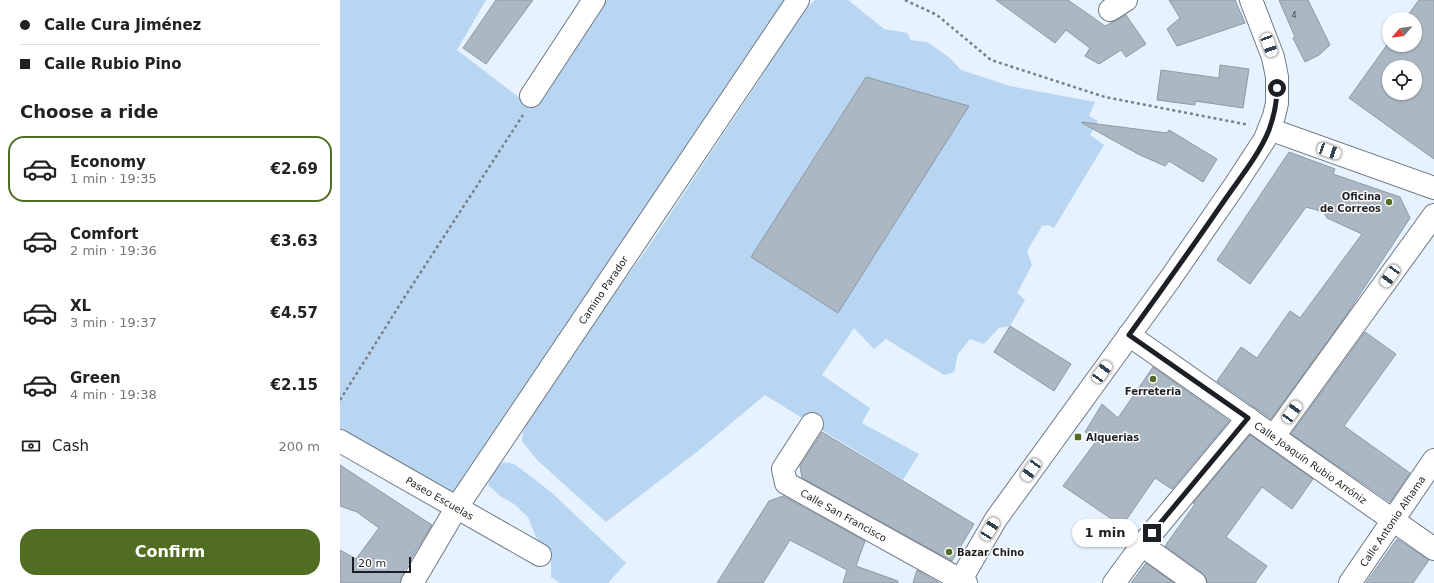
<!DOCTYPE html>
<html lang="en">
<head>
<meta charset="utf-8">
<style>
	body { margin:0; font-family:"DejaVu Sans",sans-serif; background:#f6f6f6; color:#222; height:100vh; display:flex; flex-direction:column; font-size:15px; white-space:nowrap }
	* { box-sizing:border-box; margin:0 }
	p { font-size:13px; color:#767676 }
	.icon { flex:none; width:22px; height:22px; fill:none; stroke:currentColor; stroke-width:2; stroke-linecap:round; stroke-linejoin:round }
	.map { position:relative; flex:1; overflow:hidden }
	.drawer { display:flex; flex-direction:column; background:#fff; width:340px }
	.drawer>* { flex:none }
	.guide { display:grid; align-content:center; height:88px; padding:0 20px; background:#fff }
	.needle { width:26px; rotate:242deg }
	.controls { position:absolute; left:1042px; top:12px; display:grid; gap:8px }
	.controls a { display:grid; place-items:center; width:40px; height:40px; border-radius:50%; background:#fff; box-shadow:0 1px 3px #0004; font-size:20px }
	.scale { position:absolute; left:12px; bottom:10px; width:59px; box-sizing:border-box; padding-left:4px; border:2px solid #1c2025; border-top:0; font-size:11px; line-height:14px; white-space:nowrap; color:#1c2025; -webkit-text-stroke:3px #fefefe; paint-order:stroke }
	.end { position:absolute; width:18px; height:18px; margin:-9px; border:5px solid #1c2025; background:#fff; box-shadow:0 0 0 2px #fff }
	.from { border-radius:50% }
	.bubble { position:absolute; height:28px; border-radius:14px; background:#fff; box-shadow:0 1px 3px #0004; font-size:13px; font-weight:700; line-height:28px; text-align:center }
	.car { position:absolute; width:12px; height:24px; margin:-12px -6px; border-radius:5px; box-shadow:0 0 3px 1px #0007; background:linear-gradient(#fff 24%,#345 0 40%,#fff 0 76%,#345 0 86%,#fff 0) }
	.guide b { display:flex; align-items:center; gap:14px; height:38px; font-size:15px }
	.guide b+b { border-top:1px solid #e0e0e0 }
	.guide i { width:10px; height:10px; background:#222 }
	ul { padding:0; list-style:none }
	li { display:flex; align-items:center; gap:12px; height:66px; margin:0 8px 6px; padding:0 12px; border:2px solid transparent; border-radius:16px }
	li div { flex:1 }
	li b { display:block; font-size:15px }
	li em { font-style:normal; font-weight:700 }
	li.on { border-color:#506d21 }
	li>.icon { width:36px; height:36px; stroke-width:1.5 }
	h2 { padding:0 20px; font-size:18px; line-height:48px }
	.pay { display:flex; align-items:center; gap:10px; height:44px; padding:0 20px; font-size:15px }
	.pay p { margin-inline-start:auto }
	.button { display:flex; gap:8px; margin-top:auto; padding:8px 20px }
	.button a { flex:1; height:46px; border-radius:16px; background:#506d21; color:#fff; font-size:16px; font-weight:700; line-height:46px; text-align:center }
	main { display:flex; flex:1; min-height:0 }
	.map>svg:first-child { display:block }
	.green { fill:#b8d5f2 }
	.building { fill:#abb7c3; stroke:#8d99a4; fill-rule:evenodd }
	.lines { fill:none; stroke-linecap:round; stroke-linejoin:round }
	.minor-casing { stroke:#6f7a85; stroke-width:24 }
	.path { stroke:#788088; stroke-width:2.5; stroke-dasharray:3 3; stroke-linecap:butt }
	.minor { stroke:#fff; stroke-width:22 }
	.route { stroke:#1c2025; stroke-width:5 }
	.poi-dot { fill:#506d21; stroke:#fefefe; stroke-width:1.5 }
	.labels { text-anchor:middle; stroke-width:3; stroke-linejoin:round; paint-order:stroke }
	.number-label { font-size:8px; fill:#40464c }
	.poi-label { font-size:10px; font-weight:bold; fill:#1c2025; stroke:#fefefe; text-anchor:start }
	.street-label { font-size:10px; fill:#1c2025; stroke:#fefefe }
</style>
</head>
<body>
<main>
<section class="drawer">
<div class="guide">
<b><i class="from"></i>Calle Cura Jiménez</b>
<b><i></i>Calle Rubio Pino</b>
</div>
<h2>Choose a ride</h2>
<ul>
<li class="on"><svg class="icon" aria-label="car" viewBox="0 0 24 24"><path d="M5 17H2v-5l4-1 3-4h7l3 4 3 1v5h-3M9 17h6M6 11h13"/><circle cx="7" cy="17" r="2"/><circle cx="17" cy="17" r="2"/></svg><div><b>Economy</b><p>1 min · 19:35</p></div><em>€2.69</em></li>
<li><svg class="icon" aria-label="car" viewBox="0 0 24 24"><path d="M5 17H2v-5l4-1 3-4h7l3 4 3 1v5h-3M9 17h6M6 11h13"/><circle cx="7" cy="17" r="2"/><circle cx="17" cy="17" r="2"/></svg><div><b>Comfort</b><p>2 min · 19:36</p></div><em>€3.63</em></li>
<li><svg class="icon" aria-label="car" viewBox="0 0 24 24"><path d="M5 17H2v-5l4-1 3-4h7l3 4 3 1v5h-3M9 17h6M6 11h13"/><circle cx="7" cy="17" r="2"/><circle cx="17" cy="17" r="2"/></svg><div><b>XL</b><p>3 min · 19:37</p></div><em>€4.57</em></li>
<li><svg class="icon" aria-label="car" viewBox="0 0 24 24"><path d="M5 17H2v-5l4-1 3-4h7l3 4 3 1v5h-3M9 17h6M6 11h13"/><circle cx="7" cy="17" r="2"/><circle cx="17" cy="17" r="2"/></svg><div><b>Green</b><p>4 min · 19:38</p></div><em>€2.15</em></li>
</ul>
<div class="pay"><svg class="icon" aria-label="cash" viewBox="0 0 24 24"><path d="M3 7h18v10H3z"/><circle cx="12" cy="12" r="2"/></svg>Cash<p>200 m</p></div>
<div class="button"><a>Confirm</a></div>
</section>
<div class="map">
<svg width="1094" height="583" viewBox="0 0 1094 583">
	<rect width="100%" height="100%" fill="#e6f2ff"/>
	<path class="green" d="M0,0H146L117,50L189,105L255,0H458L117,507L0,441Z
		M475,0H508L544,29L568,33L570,40L587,42L610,58L621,70L670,86L755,102L749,116L758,121L750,135L764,145L714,228L708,225L702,226L687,251L692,265L677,293L685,300L670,326L659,328L644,344L630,339L618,354L614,372L604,375L546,339L534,349L514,328L482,375L530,408L522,423L579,454L563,480L425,395L358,451L266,522L197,460L182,441L184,427L258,316L309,246L418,82L456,19Z
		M164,462L174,464L189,475L212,493L286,563L268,583H220L211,577V558L196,537L188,517L174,504L160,496L148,485L153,470Z"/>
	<path class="building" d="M156,0H193L146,64L123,48Z
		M656,0H728L765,26L786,15L806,44L786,57L781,50L759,64L745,56L750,48L726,30L715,43Z
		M829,0H895L905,23L837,46L827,29L840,18Z
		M939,0H968L990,45L979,55L965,62L953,38L955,37Z
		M1079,0H1094V159L1009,98L1049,42V45H1075V19H1065ZM1049,67H1075V93H1049Z
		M880,65L909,69L903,108L855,101V105L817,100L821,70L879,78Z
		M526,77L629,106L498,313L411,257Z
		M742,122L827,133L829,130L877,159L863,182L829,161L825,166L798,154L742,123Z
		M949,152L995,169L993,174L1060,197L1070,218L1005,317L931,419L877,381L901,347L917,358L950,311L960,318L1022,234L987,218L984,212L966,207L910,284L877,260Z
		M670,326L731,364L714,391L654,352Z
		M1025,332L1056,354L1004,426L1070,473L1050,502L951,434Z
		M813,367L889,421L832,489L815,478L782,526L723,486L757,440L745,432L762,404L778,418Z
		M482,432L634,524L612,561L462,478L460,466Z
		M910,435L973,479L952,509L922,487L886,537L927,566L915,583H867L866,578L862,573L825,546L855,504L853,503Z
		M0,465L92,525L63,572H64L60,583H0V550L16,559L39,528L17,512L0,506Z
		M443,496L525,541L516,566L558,581V583H503L507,570L450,540L423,583H377L429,501Z
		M1057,539L1089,560L1073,583H1026Z
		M806,563L834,583H791Z
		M577,570L599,583H573Z"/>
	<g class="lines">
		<defs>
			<g id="minor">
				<path d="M770,10L786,0"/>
				<path d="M191,96L254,0"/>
				<path d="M929,129L1094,188"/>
				<path id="s1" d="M789,335L1094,549"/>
				<path id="s2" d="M472,424L443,469L446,483L626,583"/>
				<path d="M934,436L1094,215"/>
				<path id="s3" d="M0,441L200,555"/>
				<path d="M802,545L855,583"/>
				<path id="s4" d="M72,583L117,507L458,0"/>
				<path d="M619,583L656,519L830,279L895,185L925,139L934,116L937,103V77L933,57L911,0"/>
				<path d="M774,583L802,545L908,418"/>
				<path id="s5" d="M1010,583L1094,460"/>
			</g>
		</defs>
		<use href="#minor" class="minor-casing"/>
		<path class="path" d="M565,0L597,15L651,60L765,97L909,125
			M0,400L64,298L183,115"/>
		<use href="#minor" class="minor"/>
	</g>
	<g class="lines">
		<path class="route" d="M812,533L908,418L789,335C821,291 853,246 884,201C899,179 919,155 929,130C934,116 937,103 937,88"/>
	</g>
	<g class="poi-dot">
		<circle cx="1049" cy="202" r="4"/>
		<circle cx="813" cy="379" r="4"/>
		<rect x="734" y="433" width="8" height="8" rx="2"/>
		<circle cx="609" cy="552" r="4"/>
	</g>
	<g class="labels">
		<g class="number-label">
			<text x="954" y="18">4</text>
		</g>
		<g class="poi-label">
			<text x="1041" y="200" text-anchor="end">Oficina<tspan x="1041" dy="12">de Correos</tspan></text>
			<text x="813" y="395" text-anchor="middle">Ferreteria</text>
			<text x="746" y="441">Alquerias</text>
			<text x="617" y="556">Bazar Chino</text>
		</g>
		<g class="street-label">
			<text dy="4" stroke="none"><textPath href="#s4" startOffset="350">Camino Parador</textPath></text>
			<text dy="4" stroke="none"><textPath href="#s1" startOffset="222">Calle Joaquín Rubio Arróniz</textPath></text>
			<text dy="4" stroke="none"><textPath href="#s3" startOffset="115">Paseo Escuelas</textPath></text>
			<text dy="4" stroke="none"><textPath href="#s2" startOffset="134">Calle San Francisco</textPath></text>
			<text dy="4" stroke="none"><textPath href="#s5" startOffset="75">Calle Antonio Alhama</textPath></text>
		</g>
	</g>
</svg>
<div class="controls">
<a><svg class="needle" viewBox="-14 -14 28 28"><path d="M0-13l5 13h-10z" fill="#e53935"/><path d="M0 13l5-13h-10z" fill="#767676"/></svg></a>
<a><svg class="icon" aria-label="locate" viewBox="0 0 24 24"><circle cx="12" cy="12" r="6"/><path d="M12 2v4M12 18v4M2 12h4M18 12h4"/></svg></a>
</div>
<div class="scale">20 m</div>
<i class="end from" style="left:937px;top:88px"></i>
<i class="end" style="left:812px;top:533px"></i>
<div class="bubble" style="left:732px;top:519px;width:66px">1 min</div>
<i class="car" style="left:929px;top:45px;rotate:160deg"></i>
<i class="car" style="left:989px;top:151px;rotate:110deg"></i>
<i class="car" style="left:1050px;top:276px;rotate:216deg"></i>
<i class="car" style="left:762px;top:372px;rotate:36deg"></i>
<i class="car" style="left:952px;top:412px;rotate:36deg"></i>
<i class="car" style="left:691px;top:470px;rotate:216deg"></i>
<i class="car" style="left:650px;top:529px;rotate:32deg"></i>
</div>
</main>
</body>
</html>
